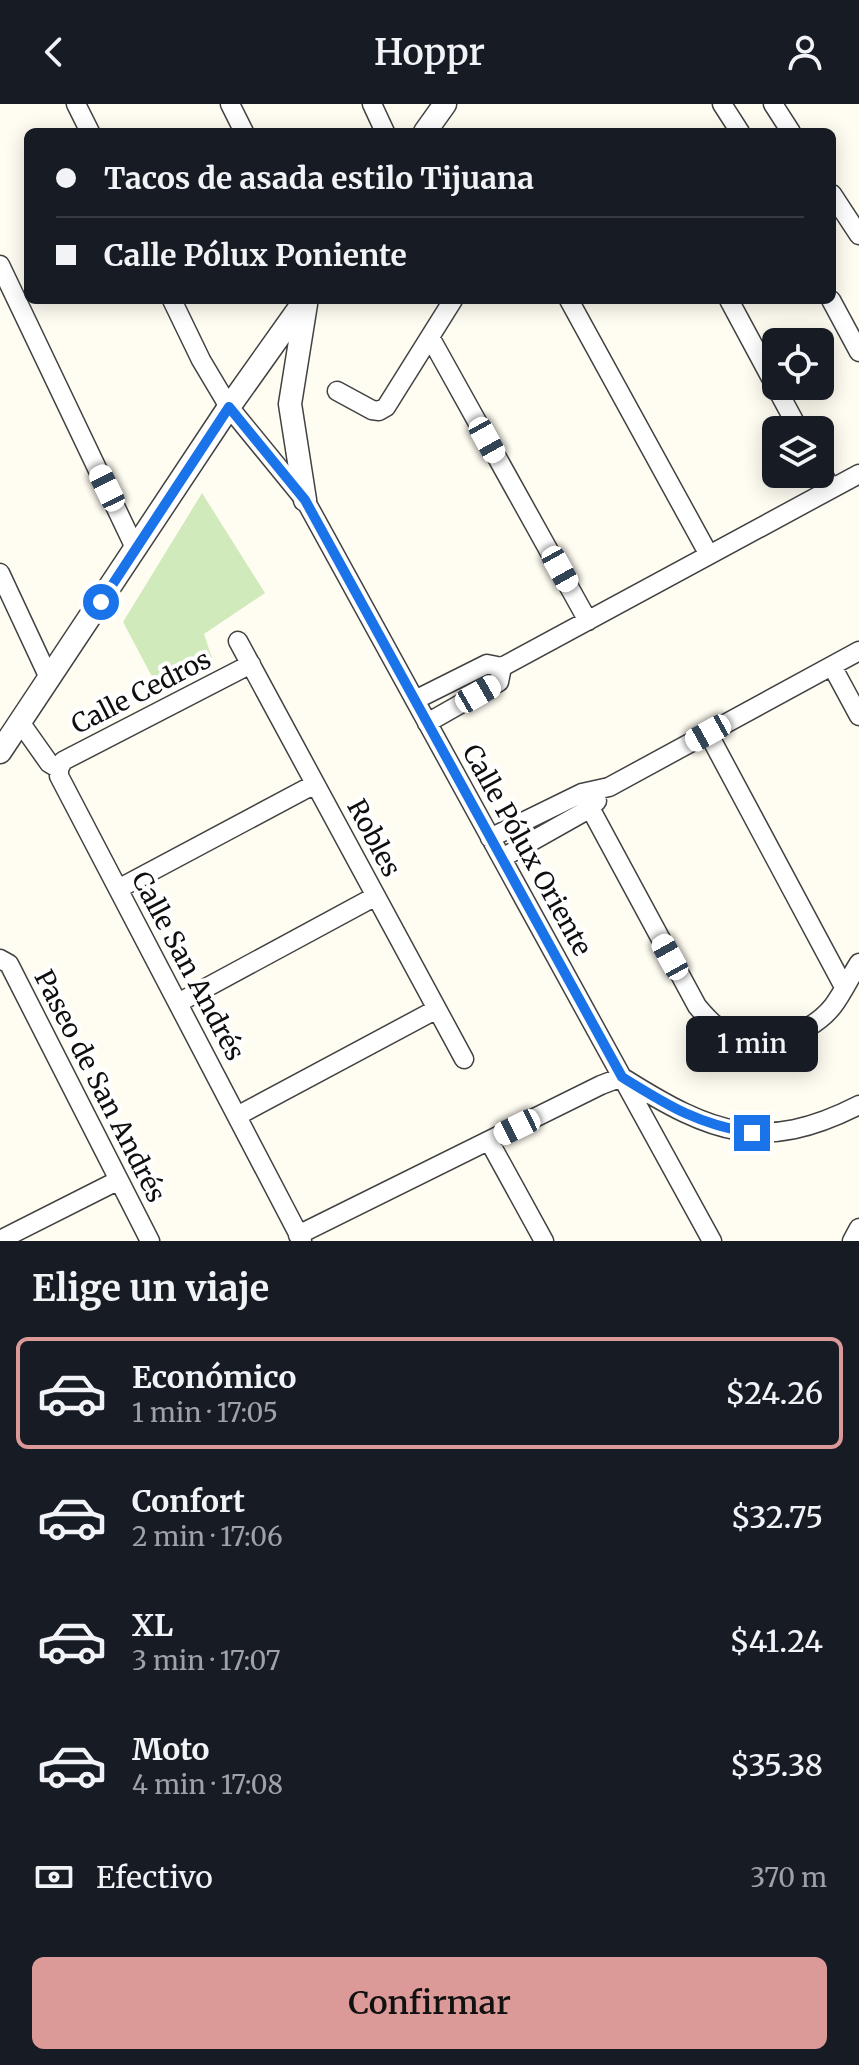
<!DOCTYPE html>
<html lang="es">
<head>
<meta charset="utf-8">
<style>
	body { margin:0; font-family:Merriweather,serif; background:#242831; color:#f1f3f6; height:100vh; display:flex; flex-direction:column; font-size:30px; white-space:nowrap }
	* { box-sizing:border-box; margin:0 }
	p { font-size:26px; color:#9ea1a6 }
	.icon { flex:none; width:44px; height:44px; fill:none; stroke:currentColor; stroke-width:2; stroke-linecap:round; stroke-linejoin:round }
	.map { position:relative; height:1137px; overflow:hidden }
	.details { display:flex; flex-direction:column; background:#171b24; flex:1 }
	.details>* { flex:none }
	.guide { position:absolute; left:24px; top:24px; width:812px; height:176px; border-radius:12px; box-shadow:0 4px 20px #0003; display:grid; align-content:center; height:176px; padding:0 32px; background:#171b24 }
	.buttons { position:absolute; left:762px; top:224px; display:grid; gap:16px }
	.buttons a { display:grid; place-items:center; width:72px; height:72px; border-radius:12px; background:#171b24; box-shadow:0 4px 20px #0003; font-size:40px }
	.end { position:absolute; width:36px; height:36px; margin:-18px; border:10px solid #1a73e8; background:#fff; box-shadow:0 0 0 4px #fff }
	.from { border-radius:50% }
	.bubble { position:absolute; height:56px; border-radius:12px; background:#171b24; box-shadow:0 4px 20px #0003; font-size:26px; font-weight:600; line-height:56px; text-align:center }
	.car { position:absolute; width:24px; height:48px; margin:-24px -12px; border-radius:10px; box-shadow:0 0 6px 2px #0007; background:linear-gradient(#fff 24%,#345 0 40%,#fff 0 76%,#345 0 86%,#fff 0) }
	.guide b { display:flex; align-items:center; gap:28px; height:76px; font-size:30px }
	.guide b+b { border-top:2px solid #363941 }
	.guide i { width:20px; height:20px; background:#f1f3f6 }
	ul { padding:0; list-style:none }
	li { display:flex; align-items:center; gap:24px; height:112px; margin:0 16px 12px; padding:0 16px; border:4px solid transparent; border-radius:12px }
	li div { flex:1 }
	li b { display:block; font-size:30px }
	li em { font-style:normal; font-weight:600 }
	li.current { border-color:#db9998 }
	li>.icon { width:72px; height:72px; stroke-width:1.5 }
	h2 { padding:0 32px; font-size:36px; line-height:96px }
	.pay { display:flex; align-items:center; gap:20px; height:88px; padding:0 32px; font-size:30px }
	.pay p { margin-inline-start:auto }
	.action { display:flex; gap:16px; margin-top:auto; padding:16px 32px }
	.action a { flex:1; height:92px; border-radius:12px; background:#db9998; color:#111; font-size:32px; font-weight:600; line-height:92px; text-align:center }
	header { display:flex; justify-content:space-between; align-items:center; height:104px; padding:0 32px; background:#171b24; font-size:36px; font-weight:600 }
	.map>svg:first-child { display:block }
	.green { fill:#d0eabb }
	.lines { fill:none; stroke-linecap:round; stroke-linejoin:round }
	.minor-casing { stroke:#424242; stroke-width:21 }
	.tertiary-casing { stroke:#424242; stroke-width:25 }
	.minor { stroke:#fff; stroke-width:18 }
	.tertiary { stroke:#fff; stroke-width:22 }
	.route { stroke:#1a73e8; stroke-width:10 }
	.labels { text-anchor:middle; stroke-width:8; stroke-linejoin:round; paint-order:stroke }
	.street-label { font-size:26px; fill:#0f0f0f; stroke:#fff }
</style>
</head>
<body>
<header><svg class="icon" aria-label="back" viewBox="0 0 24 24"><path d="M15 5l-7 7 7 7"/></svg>Hoppr<svg class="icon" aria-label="person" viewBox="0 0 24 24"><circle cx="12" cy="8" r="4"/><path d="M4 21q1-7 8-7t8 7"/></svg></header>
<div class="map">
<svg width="859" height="1137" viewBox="0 0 859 1137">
	<rect width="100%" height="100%" fill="#fffdf2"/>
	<path class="green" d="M202,389L265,489L204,530L212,554L157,582L123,518Z"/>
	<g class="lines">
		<defs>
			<path id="minor" d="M76,0L90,28
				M230,0L244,28
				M372,0L385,28
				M722,0L740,28
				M773,0L791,28
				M832,90L859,131
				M0,161L136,446
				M172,196L201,256L229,303L305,396L712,1137
				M569,196L709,451
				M729,196L799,326
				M831,196L859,248
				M430,233L588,517
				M337,287L372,306L379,307L386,303L453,196
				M820,364L831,385
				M0,469L49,574
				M238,537L464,955
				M832,562L859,612
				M415,596L487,560L502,563L859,370
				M20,618L49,659L59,665V672L302,1137
				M427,619L499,578L502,563
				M708,629L844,883
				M59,665L63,657L251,560
				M582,689L697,902C702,908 708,915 714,920C750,948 806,936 833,902C843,889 850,873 859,859
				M490,734L582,689L609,683L859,547
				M502,754L589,705L597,697
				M118,785L315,680
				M0,855L9,860L150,1137
				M178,899L376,792
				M625,975C711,1029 763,1050 859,1001
				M237,1012L437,905
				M489,1037L544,1137
				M298,1131L601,981L622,973
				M0,1136L119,1076
				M852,1137L859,1124"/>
			<path id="tertiary" d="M425,28L445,0
				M305,396L290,300L306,200
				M0,648L229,303L305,196"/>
		</defs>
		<use href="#minor" class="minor-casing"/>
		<use href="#tertiary" class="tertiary-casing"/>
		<use href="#minor" class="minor"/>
		<use href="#tertiary" class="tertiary"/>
	</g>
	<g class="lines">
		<path class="route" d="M101,498L229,303L305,396L622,973C669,1002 697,1020 752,1029"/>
	</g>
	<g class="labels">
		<g class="street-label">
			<text transform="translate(141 588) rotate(-27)" y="9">Calle Cedros</text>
			<text transform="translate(374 734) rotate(62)" y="9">Robles</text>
			<text transform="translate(527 746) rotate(61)" y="9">Calle Pólux Oriente</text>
			<text transform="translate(188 862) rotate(62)" y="9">Calle San Andrés</text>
			<text transform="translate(100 982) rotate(63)" y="9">Paseo de San Andrés</text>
		</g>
	</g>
</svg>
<div class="buttons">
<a><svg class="icon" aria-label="locate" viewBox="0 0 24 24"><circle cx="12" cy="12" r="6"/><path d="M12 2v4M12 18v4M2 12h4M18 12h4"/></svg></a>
<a><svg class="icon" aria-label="layers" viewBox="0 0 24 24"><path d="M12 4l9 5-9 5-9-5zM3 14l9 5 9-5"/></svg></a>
</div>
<i class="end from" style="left:101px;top:498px"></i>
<i class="end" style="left:752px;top:1029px"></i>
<div class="bubble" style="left:686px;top:912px;width:132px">1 min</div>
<i class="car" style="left:487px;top:336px;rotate:151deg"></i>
<i class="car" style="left:107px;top:384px;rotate:334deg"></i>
<i class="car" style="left:560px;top:465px;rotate:151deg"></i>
<i class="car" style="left:478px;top:590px;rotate:60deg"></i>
<i class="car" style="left:708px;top:629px;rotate:241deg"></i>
<i class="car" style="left:670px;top:853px;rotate:331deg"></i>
<i class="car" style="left:517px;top:1023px;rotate:244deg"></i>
<div class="guide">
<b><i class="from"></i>Tacos de asada estilo Tijuana</b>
<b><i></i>Calle Pólux Poniente</b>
</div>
</div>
<section class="details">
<h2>Elige un viaje</h2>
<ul>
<li class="current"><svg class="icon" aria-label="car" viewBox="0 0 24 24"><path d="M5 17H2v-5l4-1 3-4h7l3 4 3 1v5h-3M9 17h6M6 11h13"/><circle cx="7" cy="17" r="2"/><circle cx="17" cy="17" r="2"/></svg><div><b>Económico</b><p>1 min · 17:05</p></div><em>$24.26</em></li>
<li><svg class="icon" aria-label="car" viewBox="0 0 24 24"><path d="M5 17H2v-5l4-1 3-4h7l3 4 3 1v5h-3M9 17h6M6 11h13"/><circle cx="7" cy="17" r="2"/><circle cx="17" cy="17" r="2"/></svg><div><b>Confort</b><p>2 min · 17:06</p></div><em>$32.75</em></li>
<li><svg class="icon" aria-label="car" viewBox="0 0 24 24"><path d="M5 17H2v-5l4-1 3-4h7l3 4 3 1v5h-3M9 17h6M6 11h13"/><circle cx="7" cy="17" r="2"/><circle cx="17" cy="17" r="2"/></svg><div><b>XL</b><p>3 min · 17:07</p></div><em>$41.24</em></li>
<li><svg class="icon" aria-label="car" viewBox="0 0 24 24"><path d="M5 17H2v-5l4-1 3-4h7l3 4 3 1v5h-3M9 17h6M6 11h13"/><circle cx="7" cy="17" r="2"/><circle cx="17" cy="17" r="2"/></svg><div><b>Moto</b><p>4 min · 17:08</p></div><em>$35.38</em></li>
</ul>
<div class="pay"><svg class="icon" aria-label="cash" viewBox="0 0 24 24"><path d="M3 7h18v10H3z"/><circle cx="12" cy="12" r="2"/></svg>Efectivo<p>370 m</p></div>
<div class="action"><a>Confirmar</a></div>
</section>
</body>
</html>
